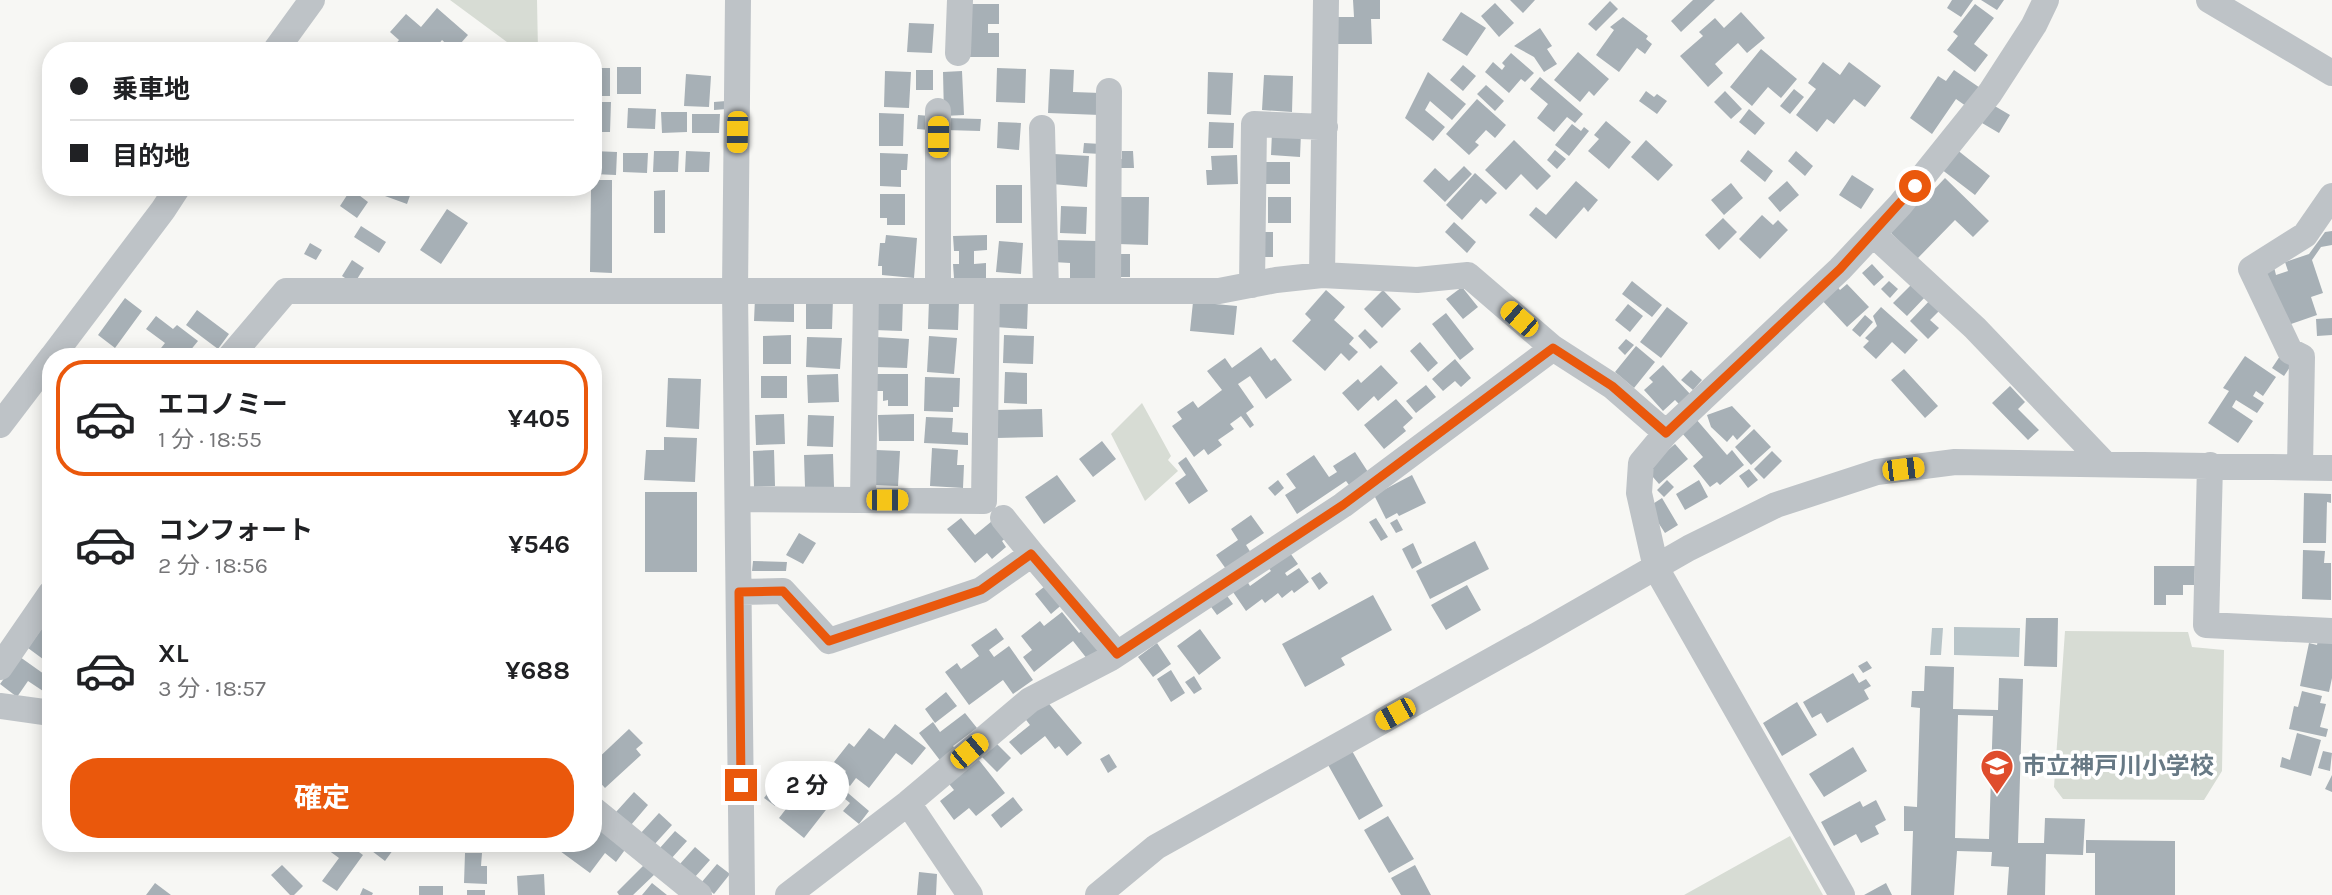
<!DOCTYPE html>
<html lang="ja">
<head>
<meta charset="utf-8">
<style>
	body { margin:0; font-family:Karla,"Noto Sans JP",sans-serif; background:#f6f6f6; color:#202124; height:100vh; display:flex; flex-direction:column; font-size:26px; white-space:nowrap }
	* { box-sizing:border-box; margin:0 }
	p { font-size:23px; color:#757577 }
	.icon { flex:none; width:38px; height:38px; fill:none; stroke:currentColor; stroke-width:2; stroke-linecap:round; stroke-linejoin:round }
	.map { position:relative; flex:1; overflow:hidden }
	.sheet { position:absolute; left:42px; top:348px; width:560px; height:504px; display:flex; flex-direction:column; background:#fff; border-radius:28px; box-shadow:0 4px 18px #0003 }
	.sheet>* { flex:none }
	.hud { position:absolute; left:42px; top:42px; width:560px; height:154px; border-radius:28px; box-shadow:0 4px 18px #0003; display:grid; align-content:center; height:154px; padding:0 28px; background:#fff }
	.end { position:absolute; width:32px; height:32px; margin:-16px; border:9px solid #ea580c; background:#fff; box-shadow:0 0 0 4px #fff }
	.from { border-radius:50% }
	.bubble { position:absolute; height:49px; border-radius:24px; background:#fff; box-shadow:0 4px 18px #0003; font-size:23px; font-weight:700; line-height:49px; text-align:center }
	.car { position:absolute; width:21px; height:42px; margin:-21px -10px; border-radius:9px; box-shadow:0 0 5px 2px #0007; background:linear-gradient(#f5c518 24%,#345 0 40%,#f5c518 0 76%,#345 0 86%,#f5c518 0) }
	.hud b { display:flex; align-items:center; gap:24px; height:66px; font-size:26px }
	.hud b+b { border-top:2px solid #e0e0e0 }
	.hud i { width:18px; height:18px; background:#202124 }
	ul { padding:12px 0 0; list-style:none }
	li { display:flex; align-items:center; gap:21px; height:116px; margin:0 14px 10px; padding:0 14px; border:4px solid transparent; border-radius:28px }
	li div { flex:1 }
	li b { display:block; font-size:26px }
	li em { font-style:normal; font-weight:700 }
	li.active { border-color:#ea580c }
	li>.icon { width:63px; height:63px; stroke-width:1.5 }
	.cta { display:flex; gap:14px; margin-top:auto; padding:14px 28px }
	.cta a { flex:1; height:80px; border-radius:28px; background:#ea580c; color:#fff; font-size:28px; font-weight:700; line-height:80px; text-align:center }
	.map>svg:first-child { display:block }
	.green { fill:#d7dcd4 }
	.water { fill:#b8c4c8 }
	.building { fill:#a7b0b6; fill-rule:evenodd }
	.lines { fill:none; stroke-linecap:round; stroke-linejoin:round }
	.minor { stroke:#bec3c7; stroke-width:26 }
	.route { stroke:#ea580c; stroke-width:9 }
	.labels { text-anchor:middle; stroke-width:7; stroke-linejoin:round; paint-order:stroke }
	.poi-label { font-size:24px; font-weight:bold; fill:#677985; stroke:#fff; text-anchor:start }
</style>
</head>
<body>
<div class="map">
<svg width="2332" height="895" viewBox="0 0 2332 895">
	<rect width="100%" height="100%" fill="#f7f7f4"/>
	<path class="green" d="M450,0H537L538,51H519Z
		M1142,403L1171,456L1168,460L1178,471L1145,501L1111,434Z
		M2065,631L2188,632L2192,647L2224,650L2222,771L2204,800L2063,799L2054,787Z
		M1790,836L1823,895H1684Z"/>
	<path class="water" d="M1954,627L2020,628L2019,657L1954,655Z
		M1932,628H1943L1941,655H1930Z"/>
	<path class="building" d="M1353,0H1380V19H1371L1372,44H1334V17H1354Z
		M1510,0H1535L1523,13Z
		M1693,0H1715L1681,32L1671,21Z
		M1952,0H1973L1961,17L1947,8Z
		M1981,0H2004L1997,10Z
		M1610,1L1618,9L1596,31L1588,24Z
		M1495,3L1514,23L1499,37L1481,16Z
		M967,4H999V24H988V33H999V57H966Z
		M1975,4L1994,18L1974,44L1988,55L1975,72L1947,50L1958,36L1953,32Z
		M437,8L468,35L454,51L442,40L433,51H390L399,40L390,32L406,14L421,27Z
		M1461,12L1486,28L1467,56L1442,40Z
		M1741,12L1765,38L1747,53L1738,43L1715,64L1723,73L1708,87L1680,56L1703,36L1699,32L1715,18L1724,28Z
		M1623,17L1648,36L1646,39L1652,44L1645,54L1637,48L1619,72L1596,55L1614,30L1610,27Z
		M909,23L934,24L932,53L907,52Z
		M1540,28L1552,46L1547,49L1557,64L1544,72L1534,57L1514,46Z
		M1761,49L1797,79L1781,98L1768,87L1752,106L1730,87Z
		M1578,52L1609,79L1594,96L1589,91L1580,102L1554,80Z
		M1511,53L1534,73L1525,82L1521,79L1509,93L1485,72L1493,62L1502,70L1505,66L1502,63Z
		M1823,62L1840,75L1849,62L1881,86L1865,107L1854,99L1834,124L1827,119L1817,132L1796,115L1816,89L1808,83Z
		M1463,65L1476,76L1463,91L1450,80Z
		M617,67H641V94H617Z
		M593,68H610V96H593Z
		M997,68L1026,69L1025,103L996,102Z
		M1050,69L1074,70L1073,92L1101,93L1100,115L1048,113Z
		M916,70H933V90H916Z
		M1954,70L1986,92L1973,111L1956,99L1932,134L1910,118L1938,76L1946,81Z
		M885,71L911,72L909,108L884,107Z
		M962,71L964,115L944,116L943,72Z
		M1208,72L1233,73L1231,115L1207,114Z
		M1428,72L1466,104L1452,120L1430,101L1425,110L1445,127L1433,141L1405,118Z
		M686,74L711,76L709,107L684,106Z
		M1264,75L1293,76L1292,112L1262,110Z
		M1540,77L1583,114L1575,123L1567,117L1554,132L1537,118L1548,104L1530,89Z
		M1486,85L1504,101L1495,111L1477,94Z
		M1794,89L1804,97L1790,114L1780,106Z
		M1646,91L1654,97L1657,94L1667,101L1657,114L1639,101Z
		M1725,91L1742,109L1731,119L1714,102Z
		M1477,99L1506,125L1495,138L1486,130L1475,142L1479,145L1469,155L1446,134Z
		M726,101L727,109L714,110V102Z
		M593,102H611L610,132H593Z
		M1993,105L2010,115L1999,133L1982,123Z
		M628,108L656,109L655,129L627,128Z
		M1749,109L1765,123L1755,135L1739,122Z
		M661,112H687V132L662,133Z
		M879,113L904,114L903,146H879Z
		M692,114H720L719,133H692Z
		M918,115L930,116L929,130L917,129Z
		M945,118L981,119L980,131L945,130Z
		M1606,121L1631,142L1609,169L1588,151L1599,139L1594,135Z
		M998,122L1021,123L1019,150L997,148Z
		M1209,122L1234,123L1233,148H1208Z
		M1572,124L1581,131L1584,127L1589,131L1569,156L1555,145Z
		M1272,132L1301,133L1300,157L1271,155Z
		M1514,140L1551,176L1537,190L1521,174L1506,190L1485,170Z
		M1646,140L1673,165L1658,181L1631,157Z
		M1084,143L1101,144V154L1083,153Z
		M1956,149L1990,176L1975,195L1941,169Z
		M1555,150L1566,159L1557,169L1547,160Z
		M1748,150L1773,171L1765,182L1740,161Z
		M593,151L617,152L616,175L593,174Z
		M654,151H679L678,172H653Z
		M686,151L710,152L709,172H685Z
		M1122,151H1133L1134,168H1114V160L1122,159Z
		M1796,151L1813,166L1805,176L1788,161Z
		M623,153H648L647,173L623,172Z
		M880,153L908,154L907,170H901V187L880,186Z
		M1054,154L1089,156L1087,187L1052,184Z
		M1237,155L1238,184L1207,185L1206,170H1212L1211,156Z
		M1260,162H1290V184H1259Z
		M1464,166L1472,174L1445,202L1423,181L1435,168L1449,181Z
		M1475,173L1497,193L1486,204L1481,199L1462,220L1446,205Z
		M1852,175L1874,189L1861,209L1839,195Z
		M1945,178L1989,221L1973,237L1955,220L1917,259L1887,229L1926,190L1930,194Z
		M593,180H612V273L590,272L591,187H593Z
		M1576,181L1598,200L1588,212L1584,207L1556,239L1529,215L1536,207L1546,215Z
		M1787,181L1799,195L1780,212L1768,198Z
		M1731,183L1743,198L1724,215L1711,200Z
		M996,185H1022V223H996Z
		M388,187H413L407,204L385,196Z
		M472,187H492L486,196Z
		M351,189L368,202L357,218L340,206Z
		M665,190V233H654V191Z
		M880,194H905V225H887V218H880Z
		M1119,197H1149L1148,245L1118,244Z
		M1268,197H1291V223H1268Z
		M1061,206L1087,207L1086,234L1060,233Z
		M447,209L468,223L441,264L420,250Z
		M1762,215L1773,225L1778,220L1788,230L1760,259L1739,239Z
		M1723,218L1737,232L1719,250L1705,235Z
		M1454,222L1476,242L1467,253L1445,232Z
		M361,226L386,242L379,253L354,237Z
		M2332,231V245L2321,247L2312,260L2323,293L2311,297L2317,315L2285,326L2259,272L2274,267L2276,275L2288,271L2285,262L2309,254L2325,232Z
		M1258,232H1273V257H1258Z
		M886,235L917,238L914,278L882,275V266H878L880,243H885Z
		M987,235V250L974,251V264L986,263V278H954L953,264H959V251H954L953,236Z
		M1054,240L1097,241V279L1070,278V263L1053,262Z
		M999,241L1023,243L1021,274L996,272Z
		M310,243L322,250L316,260L304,254Z
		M1115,254H1130V277H1114Z
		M352,260L364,268L354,284L342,276Z
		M1872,264L1884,277L1874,286L1862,273Z
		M1632,281L1662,305L1652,317L1622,294Z
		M1889,281L1898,289L1890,298L1881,289Z
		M1914,282L1927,295L1907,316L1893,303Z
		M1834,283L1840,290L1847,284L1869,307L1847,327L1819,297Z
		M1462,287L1478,307L1463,319L1446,299Z
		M1326,290L1345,307L1334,320L1354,338L1349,344L1358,352L1349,361L1341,353L1325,371L1292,341L1311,320L1305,314Z
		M1383,290L1401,309L1382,328L1364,309Z
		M1933,297L1943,307L1930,320L1939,328L1928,339L1910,321Z
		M125,298L142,311L115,348L98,335Z
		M755,298L794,299V322L754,321Z
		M806,299H833L832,329H806Z
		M875,299L903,300L902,331L874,330Z
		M996,299L1028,300L1027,329L995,327Z
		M929,300L959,301L958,330L928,329Z
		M1193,302L1237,306L1234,335L1190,331Z
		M1628,304L1643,316L1630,332L1615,320Z
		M1667,307L1688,323L1661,358L1640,342Z
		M1881,307L1918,340L1905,354L1892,342L1876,359L1863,347L1869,341L1865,338L1877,326L1873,316Z
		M197,310L229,334L218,349L186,325Z
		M1446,313L1474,349L1460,360L1432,324Z
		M1865,315L1873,322L1860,337L1852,330Z
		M156,316L173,329L177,325L198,341L185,357H154L165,343L146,329Z
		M2332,318V335L2317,336L2316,319Z
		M1365,329L1378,342L1370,349L1358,336Z
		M791,335V364H763V336Z
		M1004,335L1034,336L1033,364L1003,363Z
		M929,336L957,338L954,374L927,372Z
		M807,337L842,338L840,369L806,367Z
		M876,337L909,339L907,368L875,367Z
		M1626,339L1634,345L1625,355L1618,348Z
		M1420,342L1438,363L1428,372L1410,351Z
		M1636,346L1655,362L1634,388L1615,372Z
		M1261,347L1271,361L1275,358L1292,380L1266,399L1250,376L1238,384L1254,407L1246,413L1254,425L1250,428L1241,416L1230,424L1234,429L1218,440L1222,445L1208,455L1204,449L1194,457L1172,426L1182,419L1177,412L1193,401L1198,408L1222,390L1207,371L1225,358L1232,368Z
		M2282,353L2294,361L2284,376L2272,368Z
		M2245,356L2276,377L2263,396L2256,391L2253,396L2264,403L2257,413L2236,400L2232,407L2253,421L2238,443L2208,423L2229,391L2223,388Z
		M1455,359L1471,378L1461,387L1455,381L1443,391L1432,379Z
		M1381,365L1398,383L1378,401L1374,396L1358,411L1342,393L1358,379L1361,383Z
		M1663,365L1691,395L1680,405L1675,400L1663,411L1644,390L1653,382L1649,378Z
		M1904,369L1938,406L1925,418L1891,380Z
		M1691,370L1702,380L1693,390L1681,380Z
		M1005,372L1027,373V404L1004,403Z
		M838,374L839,402L808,403L807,375Z
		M876,374H908V406H888V400L883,401V391H876Z
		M761,376H787V398H761Z
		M925,377L960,378L959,407H953V412L924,411Z
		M668,378L701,379L699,429L666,427Z
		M1426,385L1436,397L1416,413L1406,401Z
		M2010,386L2025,402L2018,409L2039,430L2028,440L1992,403Z
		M1396,399L1413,418L1403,427L1406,431L1384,449L1364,425Z
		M1732,406L1751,426L1737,440L1733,435L1727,442L1711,427L1707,415Z
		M1042,409L1043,437L996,438V410Z
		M784,414L785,444L756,445L755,415Z
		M914,414V441H879L878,415Z
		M808,415L834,416L833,447L807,446Z
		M926,417L953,418L952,432L968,433V445L924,443Z
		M1696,419L1727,455L1732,450L1744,465L1720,485L1717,482L1710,487L1693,466L1703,457L1681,432Z
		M1754,429L1771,447L1751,465L1735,447Z
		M664,437L697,438L695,482L644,480L646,450H664Z
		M1102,441L1116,459L1093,477L1079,459Z
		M1675,444L1688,459L1659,484L1646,469Z
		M932,448L958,450L957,465H964L963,488L930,486Z
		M774,450L775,486L754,487L753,451Z
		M876,450L900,451L898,486L874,485Z
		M1772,451L1782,461L1764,479L1754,469Z
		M1355,452L1368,472L1349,485L1346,481L1297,514L1285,495L1296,488L1286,474L1314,455L1329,477L1337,472L1333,466Z
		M833,454L834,487H805L804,455Z
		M1186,457L1208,491L1189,504L1175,483L1186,475L1178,463Z
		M1749,469L1758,480L1748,488L1739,476Z
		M1057,475L1076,501L1044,524L1025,497Z
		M1412,475L1426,503L1399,516L1397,513L1386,519L1374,495Z
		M1278,480L1284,488L1275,496L1268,488Z
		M1667,480L1674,487L1664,497L1657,490Z
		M1699,480L1708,497L1685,510L1676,494Z
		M645,492H697V572H645Z
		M2304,493L2331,494V503L2327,502L2326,543H2303Z
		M1662,498L1678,525L1665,533L1648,507Z
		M1251,515L1264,533L1246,545L1251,553L1226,569L1216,555L1238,540L1231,529Z
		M961,518L975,535L992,521L1006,538L1002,541L1006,547L992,559L987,553L975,563L947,529Z
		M1376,518L1388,537L1381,541L1369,522Z
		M1397,519L1403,530L1396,533L1390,523Z
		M799,533L816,543L803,564L786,555Z
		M1475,541L1489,569L1430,599L1416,571Z
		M1413,543L1422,563L1412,569L1402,549Z
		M1288,550L1298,564L1285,573L1287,576L1299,568L1309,582L1294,593L1292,590L1282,598L1278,593L1265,603L1262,599L1246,611L1233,592L1247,581L1250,586L1271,571L1267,566Z
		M2303,550L2325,551L2324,563H2331V600L2302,599Z
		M753,561L787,562L786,571H752Z
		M2154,566H2195L2194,585H2183V595H2166V605H2154Z
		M1320,572L1328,583L1319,590L1311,578Z
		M1049,583L1065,602L1051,614L1035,594Z
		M1467,585L1481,610L1446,630L1431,605Z
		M1225,593L1233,604L1217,615L1209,604Z
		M1373,595L1392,630L1341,658L1345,665L1305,687L1282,644Z
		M1062,612L1079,633L1087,626L1103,647L1088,660L1073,641L1034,672L1023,657L1032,650L1021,636L1040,621L1044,626Z
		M2026,618H2058L2057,667L2024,666Z
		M48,620L51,622V665L28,648Z
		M996,628L1004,639L989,650L994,657L1009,646L1033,680L1013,694L1003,680L969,705L945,672L957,663L961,669L979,656L971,645Z
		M1200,629L1221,658L1199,675L1177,646Z
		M2318,640L2332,643V678L2329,692L2300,686L2309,643L2317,645Z
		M1157,643L1171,664L1153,677L1138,657Z
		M20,657L51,679V687L46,693L28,681L17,697L0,684Z
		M1867,661L1872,668L1863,673L1858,666Z
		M1925,666L1954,667L1953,709L1998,710L1999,678L2023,679L2018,843H2044L2045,818L2085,819L2083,855L2046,854L2045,895H2007L2009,867L1991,866L1992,852L1957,851L1954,895H1911L1913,831H1904V806L1917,807L1920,708L1911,707L1912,691H1924ZM1958,715L1993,716L1989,839L1955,838Z
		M1171,670L1185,693L1171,702L1157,679Z
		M1853,673L1859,683L1866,679L1871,686L1864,690L1869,699L1827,723L1821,713L1812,718L1803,702Z
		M1194,676L1202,689L1194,694L1185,682Z
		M2302,691L2322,696L2320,703L2326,704L2320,727L2328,729L2326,737L2289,729L2294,706L2298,707Z
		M946,692L957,706L935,723L925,709Z
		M1045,699L1082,743L1067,756L1059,746L1055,749L1045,736L1021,755L1009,742L1030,725L1023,716Z
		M1797,702L1817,735L1782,756L1763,723Z
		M965,713L977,728L953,746L957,751L942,763L919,733L933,722L940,732Z
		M895,724L926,748L912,765L896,753L869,788L856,778L850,786L840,778L846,771L834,762L849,743L854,747L869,728L884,739Z
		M629,729L643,743L636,749L641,755L605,788L593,775V763Z
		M2297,733L2321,740L2311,776L2280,767L2282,757L2290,760Z
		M992,739L1011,758L997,772L978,753Z
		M1853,747L1867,771L1824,797L1809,774Z
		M1351,749L1383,806L1359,820L1327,763Z
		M2323,751L2332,753L2330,771L2318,768Z
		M1109,754L1117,767L1108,773L1100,759Z
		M975,755L1005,793L976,816L969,808L954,820L940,801L954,790L945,779Z
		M783,773L794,781L775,806L764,798Z
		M2332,775V792L2325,789Z
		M828,776L869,811L859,824L843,811L850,803L823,781Z
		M803,787L829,806L804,838L779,818Z
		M634,792L648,805L631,825L616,812Z
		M1013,797L1023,810L1001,828L991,815Z
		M1876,800L1886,820L1875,826L1879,834L1861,843L1856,834L1834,846L1821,822L1860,801L1863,807Z
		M659,813L672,825L653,846L640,834Z
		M1388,816L1414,859L1389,873L1364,830Z
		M593,822L627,847L616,862L605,853L590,873L560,851L566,844H593Z
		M675,831L687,841L670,860L659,849Z
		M2086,840L2175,841V895H2095V853H2086Z
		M326,844H348L363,855L337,891L322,881L339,858L324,847Z
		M371,844H383L393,850L385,861L368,848Z
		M400,844H410L404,852L398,846Z
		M695,847L710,860L694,878L679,865Z
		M465,853H482L481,866H487V884L464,883Z
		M646,863L656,873L633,895H619L617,892Z
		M717,864L730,874L714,894L701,883Z
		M282,865L303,886L294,895H290L271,875Z
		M1415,865L1431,895H1401L1391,878Z
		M919,872L937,874L936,895H917Z
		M544,874L545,895H518L517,876Z
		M155,883L171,895H146Z
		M652,883L667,895H642Z
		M1886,883L1892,895H1864Z
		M419,886H443V895H419Z
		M363,888L373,893L372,895H360Z
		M467,890H485V895H467Z"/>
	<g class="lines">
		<path class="minor" d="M738,0L735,290L742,895
			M2209,0L2332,73
			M275,51L312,0
			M958,53L960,0
			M1042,128L1046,291
			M1873,234L1975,328L2104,463
			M1322,275L1326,0
			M1252,285L1254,124L1325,127
			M938,291V111
			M1108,291L1109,91
			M52,357L163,210L178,187
			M230,357L286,291H1219L1276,280L1322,275L1417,280L1468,275L1553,348L1612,386L1666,433
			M0,425L51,358
			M2210,465L2206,625L2332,631
			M2300,466L2302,357L2290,351L2251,269L2305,235L2332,196
			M738,499L984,501L987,291
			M863,500L866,291
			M1032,554L1117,654
			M739,592L783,591L829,641L981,590L1032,554L1003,518
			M0,667L51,593
			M0,706L51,713
			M908,803L970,895
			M593,809L699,895
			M788,895L908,803L1030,700L1111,658L1343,505L1553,348
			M1098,895L1156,847L1539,634L1689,548L1776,505L1877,472L1955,462L2332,468
			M1842,895L1656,568L1639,493L1641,463L1666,433L1840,269L1900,205L1990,93L2034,25L2046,0"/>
	</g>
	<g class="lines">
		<path class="route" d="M741,785L739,592L783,591L829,641L981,590L1031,554L1117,654L1343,505L1553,348L1612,386L1666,433L1840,269L1915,186"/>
	</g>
	<defs>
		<symbol id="school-pin" viewBox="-11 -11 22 30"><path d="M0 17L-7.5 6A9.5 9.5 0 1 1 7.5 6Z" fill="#df4d2d" stroke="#fff"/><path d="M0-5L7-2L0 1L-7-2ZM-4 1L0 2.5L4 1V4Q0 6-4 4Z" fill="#fff"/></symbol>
	</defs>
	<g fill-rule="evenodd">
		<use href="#school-pin" x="1978" y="747" width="38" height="52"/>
	</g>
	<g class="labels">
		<g class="poi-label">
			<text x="2022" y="774">市立神戸川小学校</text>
		</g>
	</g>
</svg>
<i class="end from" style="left:1915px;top:186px"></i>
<i class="end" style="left:741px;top:785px"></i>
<div class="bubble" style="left:765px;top:761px;width:84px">2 分</div>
<i class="car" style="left:737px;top:132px;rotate:181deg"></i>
<i class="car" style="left:938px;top:137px;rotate:0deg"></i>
<i class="car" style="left:1519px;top:319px;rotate:311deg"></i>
<i class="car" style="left:1903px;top:469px;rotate:83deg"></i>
<i class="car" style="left:887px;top:500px;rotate:90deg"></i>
<i class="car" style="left:1395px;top:714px;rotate:241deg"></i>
<i class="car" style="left:969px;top:751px;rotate:50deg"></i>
<div class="hud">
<b><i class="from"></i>乗車地</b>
<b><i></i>目的地</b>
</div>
<section class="sheet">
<ul>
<li class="active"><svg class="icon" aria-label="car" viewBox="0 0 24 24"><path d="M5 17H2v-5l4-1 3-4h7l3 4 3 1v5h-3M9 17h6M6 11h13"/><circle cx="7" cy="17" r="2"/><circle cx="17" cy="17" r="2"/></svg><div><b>エコノミー</b><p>1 分 · 18:55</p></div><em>¥405</em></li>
<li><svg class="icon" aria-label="car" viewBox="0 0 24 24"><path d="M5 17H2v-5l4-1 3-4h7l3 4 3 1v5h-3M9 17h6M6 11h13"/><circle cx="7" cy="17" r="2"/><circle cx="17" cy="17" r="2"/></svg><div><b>コンフォート</b><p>2 分 · 18:56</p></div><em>¥546</em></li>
<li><svg class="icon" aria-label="car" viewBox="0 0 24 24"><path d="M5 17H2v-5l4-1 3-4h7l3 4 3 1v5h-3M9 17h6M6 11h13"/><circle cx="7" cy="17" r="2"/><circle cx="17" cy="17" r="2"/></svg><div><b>XL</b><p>3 分 · 18:57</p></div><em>¥688</em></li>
</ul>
<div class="cta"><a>確定</a></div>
</section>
</div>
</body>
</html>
